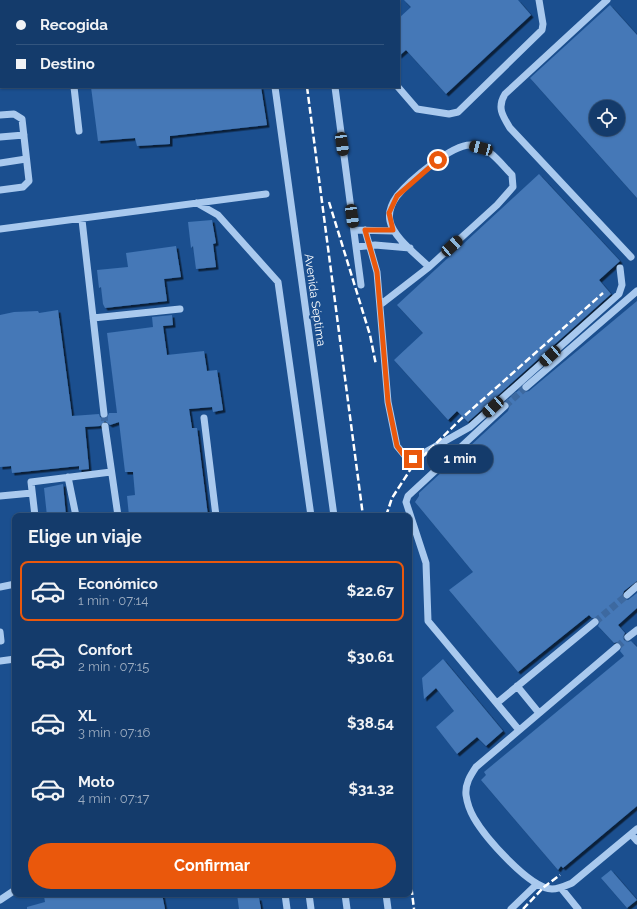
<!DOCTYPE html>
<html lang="es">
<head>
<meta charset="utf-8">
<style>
	body { margin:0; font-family:Raleway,sans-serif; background:#214673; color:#f1f3f6; height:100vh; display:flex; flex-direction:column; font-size:15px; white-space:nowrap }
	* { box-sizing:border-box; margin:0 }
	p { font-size:13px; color:#9dadc1 }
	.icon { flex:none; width:22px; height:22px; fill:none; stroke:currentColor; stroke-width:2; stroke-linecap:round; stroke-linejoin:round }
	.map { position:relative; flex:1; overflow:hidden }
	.details { position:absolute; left:12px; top:513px; width:400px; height:384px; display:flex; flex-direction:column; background:#143b6b; border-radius:8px; box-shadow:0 1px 3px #0004,0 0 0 1px #33557e }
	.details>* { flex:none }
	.hud { position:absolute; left:0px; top:0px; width:400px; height:88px; box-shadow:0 1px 3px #0004,0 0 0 1px #33557e; display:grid; align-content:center; height:88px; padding:0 16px; background:#143b6b }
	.tools { position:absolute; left:589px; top:100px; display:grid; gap:8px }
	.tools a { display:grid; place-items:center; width:36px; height:36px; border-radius:50%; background:#143b6b; box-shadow:0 1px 3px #0004,0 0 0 1px #33557e; font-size:20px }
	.end { position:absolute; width:18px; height:18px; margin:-9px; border:5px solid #ea580c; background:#fff; box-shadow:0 0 0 2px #fff }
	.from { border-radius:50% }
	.bubble { position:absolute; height:28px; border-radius:14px; background:#143b6b; box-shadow:0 1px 3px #0004,0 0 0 1px #33557e; font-size:13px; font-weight:700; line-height:28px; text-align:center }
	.car { position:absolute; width:12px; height:24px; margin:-12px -6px; border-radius:5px; box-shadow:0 0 3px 1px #0007; background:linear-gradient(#222 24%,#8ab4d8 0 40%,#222 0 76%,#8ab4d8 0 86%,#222 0) }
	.hud b { display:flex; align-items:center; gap:14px; height:38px; font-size:15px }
	.hud b+b { border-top:1px solid #33557e }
	.hud i { width:10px; height:10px; background:#f1f3f6 }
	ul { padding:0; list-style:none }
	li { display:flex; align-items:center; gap:12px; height:60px; margin:0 8px 6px; padding:0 8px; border:2px solid transparent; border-radius:8px }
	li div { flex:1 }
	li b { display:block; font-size:15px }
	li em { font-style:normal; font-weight:700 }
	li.on { border-color:#ea580c }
	li>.icon { width:36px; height:36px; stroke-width:1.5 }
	h2 { padding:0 16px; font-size:18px; line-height:48px }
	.button { display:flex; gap:8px; margin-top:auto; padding:8px 16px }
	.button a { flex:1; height:46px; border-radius:24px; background:#ea580c; color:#fff; font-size:16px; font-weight:700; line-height:46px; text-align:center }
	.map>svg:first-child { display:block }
	.building { fill:#4478b7; fill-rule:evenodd; filter:url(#shadow) }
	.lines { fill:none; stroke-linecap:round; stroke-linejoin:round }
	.minor-tunnel { stroke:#3d69a0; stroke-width:7; stroke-dasharray:7 3.5; stroke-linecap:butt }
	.minor { stroke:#a9c9ee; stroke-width:7 }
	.rail { stroke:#fff; stroke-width:2.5; stroke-dasharray:7 3; stroke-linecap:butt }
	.route { stroke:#ea580c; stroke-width:5 }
	.labels { text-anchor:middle; stroke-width:4; stroke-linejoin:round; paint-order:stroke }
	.street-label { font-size:12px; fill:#fff; stroke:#1b4f8f }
</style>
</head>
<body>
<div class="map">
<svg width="637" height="909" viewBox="0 0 637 909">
	<defs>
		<filter id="shadow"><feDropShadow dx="2.5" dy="2.5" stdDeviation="0" flood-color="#0009"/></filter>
	</defs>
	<rect width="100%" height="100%" fill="#1b4f8f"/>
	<path class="building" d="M404,0H518L531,15L446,94L406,50L399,56V18L411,7Z
		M610,5L637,35V198L530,78ZM596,107H618V129H596Z
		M91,87H261L267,125L170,136V144L137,146L135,138L98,141Z
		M539,174L620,261L599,280L611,294L468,422L457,411L448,420L394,360L423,333L397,305Z
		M212,220L216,243L213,244L216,267L196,269L193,246L191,248L188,222Z
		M176,246L181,277L164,279L167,301L105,308L103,304L101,287L99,288L97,270L128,267L126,253Z
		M637,301V581L624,591L622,596L624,599L628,600L637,593V608L618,625L625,633L623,637L624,640L628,642L631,641L637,647V806L563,868L561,866L558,870L481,780L486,775L484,772L624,656L620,651L622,646L618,642L614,643L598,626L600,622L599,619L592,618L589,615L518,672L449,590L473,572L415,502L419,496V493L508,411L510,405L506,401L521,388L525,392L529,391Z
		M58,310L72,416L99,414L100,417L104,419L107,418L109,413H117L107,333L153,327L152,317L172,315L173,325L163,326L167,355L204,351L207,371L217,370L223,410L213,412L212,407L189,409L192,428H197L208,516H129L127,496L135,495L133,472H125L119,422L110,425L105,421L100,426L85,427L89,469L79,470V466L12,473L11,466L0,467V315L14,312L38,311L39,313Z
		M63,484L66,516H47L44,488Z
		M443,659L503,731L486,746L477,737L457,754L436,727L454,711L436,688L424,699L422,678Z
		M611,870L637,900L627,908L601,878Z
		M58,894H162L165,909H27V907L45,902L44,896Z
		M237,894H253V898H259L261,909H239Z"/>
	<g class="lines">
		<path class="minor-tunnel" d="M505,406L526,387
			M104,414L105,426
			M595,622L627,595
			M617,647L628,637"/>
		<path class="minor" d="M123,0V1
			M263,0V1
			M323,0V1
			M354,0V1
			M607,0L505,94C497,107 502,115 510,128L631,257
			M74,87L79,131
			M275,87L334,516
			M335,87L361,285
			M398,87L417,109L449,114L458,112L542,30L543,24L539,0
			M0,115L14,114L22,119L29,181L23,187L0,190
			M0,137L24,135
			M0,163L26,159
			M197,203L218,215L278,282L311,516
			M82,220L104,414
			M0,229L266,194
			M354,230L393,231
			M365,230L377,272L388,402L397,446L406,457L413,459L470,427L619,294L622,285L620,268
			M356,247L375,245L410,248
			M380,305L429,267C417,255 393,237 390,221C388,212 392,203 397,196C409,181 452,144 471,145C489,146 501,164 512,175L513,187L497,205L429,267
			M93,318L180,309
			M526,387L637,291
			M505,406L408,496L406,502L426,563L428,621L519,730
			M204,418L216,516
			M105,426L118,516
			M68,477L76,516
			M0,496L32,493
			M35,516L31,482L111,472
			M0,587L15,584
			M627,595L637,586
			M0,632L1,641
			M628,637L637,630
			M617,647L476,767C470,776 465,784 466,795C467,802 470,811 474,818C485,837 529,888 552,889C559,889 565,886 572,883L637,829
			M0,661L15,659
			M517,686L539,713
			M497,703L595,622
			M631,834L637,841
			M561,888L578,909
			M285,894L287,909
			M309,894L311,909
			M345,894L347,909
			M386,894L388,909
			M0,900L15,890
			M511,909L537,884"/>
		<path class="rail" d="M296,0V1
			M307,87L363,516
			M329,202L370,335L376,365
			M386,516L392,498L412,467L462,418L603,293
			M409,868L414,909
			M523,909L544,887L560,875"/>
	</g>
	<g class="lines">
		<path class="route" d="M413,459L406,458L397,446L388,402L377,272L365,230H393L389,213L397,196L438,160"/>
	</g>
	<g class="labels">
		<g class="street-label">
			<text transform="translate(315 300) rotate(82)" y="4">Avenida Séptima</text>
		</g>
	</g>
</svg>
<div class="tools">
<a><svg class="icon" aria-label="locate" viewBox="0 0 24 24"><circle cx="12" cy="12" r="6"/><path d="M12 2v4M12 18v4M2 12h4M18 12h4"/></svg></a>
</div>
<i class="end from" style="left:438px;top:160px"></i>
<i class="end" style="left:413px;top:459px"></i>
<div class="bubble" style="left:427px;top:445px;width:66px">1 min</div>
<i class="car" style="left:342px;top:144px;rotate:172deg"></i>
<i class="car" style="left:481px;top:148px;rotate:285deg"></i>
<i class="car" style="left:352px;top:216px;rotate:172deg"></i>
<i class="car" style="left:452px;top:246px;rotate:48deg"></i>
<i class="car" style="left:550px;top:356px;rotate:228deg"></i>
<i class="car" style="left:493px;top:407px;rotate:228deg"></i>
<div class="hud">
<b><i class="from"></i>Recogida</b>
<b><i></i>Destino</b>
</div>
<section class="details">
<h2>Elige un viaje</h2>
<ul>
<li class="on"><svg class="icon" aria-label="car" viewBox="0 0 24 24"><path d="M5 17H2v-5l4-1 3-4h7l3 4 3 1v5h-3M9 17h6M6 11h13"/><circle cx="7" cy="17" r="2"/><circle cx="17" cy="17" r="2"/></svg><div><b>Económico</b><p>1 min · 07:14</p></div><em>$22.67</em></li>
<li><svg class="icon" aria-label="car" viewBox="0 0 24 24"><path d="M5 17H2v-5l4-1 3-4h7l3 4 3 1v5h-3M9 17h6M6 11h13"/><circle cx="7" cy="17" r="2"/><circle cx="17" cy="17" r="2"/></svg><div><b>Confort</b><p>2 min · 07:15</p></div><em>$30.61</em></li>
<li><svg class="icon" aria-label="car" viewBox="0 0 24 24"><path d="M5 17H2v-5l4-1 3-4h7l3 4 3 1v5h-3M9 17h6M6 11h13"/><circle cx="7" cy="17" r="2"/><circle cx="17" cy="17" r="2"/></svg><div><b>XL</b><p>3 min · 07:16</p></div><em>$38.54</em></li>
<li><svg class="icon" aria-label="car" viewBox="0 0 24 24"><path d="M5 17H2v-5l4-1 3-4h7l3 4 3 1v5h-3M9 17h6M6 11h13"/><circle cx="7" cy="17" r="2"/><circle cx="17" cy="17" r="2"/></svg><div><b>Moto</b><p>4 min · 07:17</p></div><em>$31.32</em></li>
</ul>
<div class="button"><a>Confirmar</a></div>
</section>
</div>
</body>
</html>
